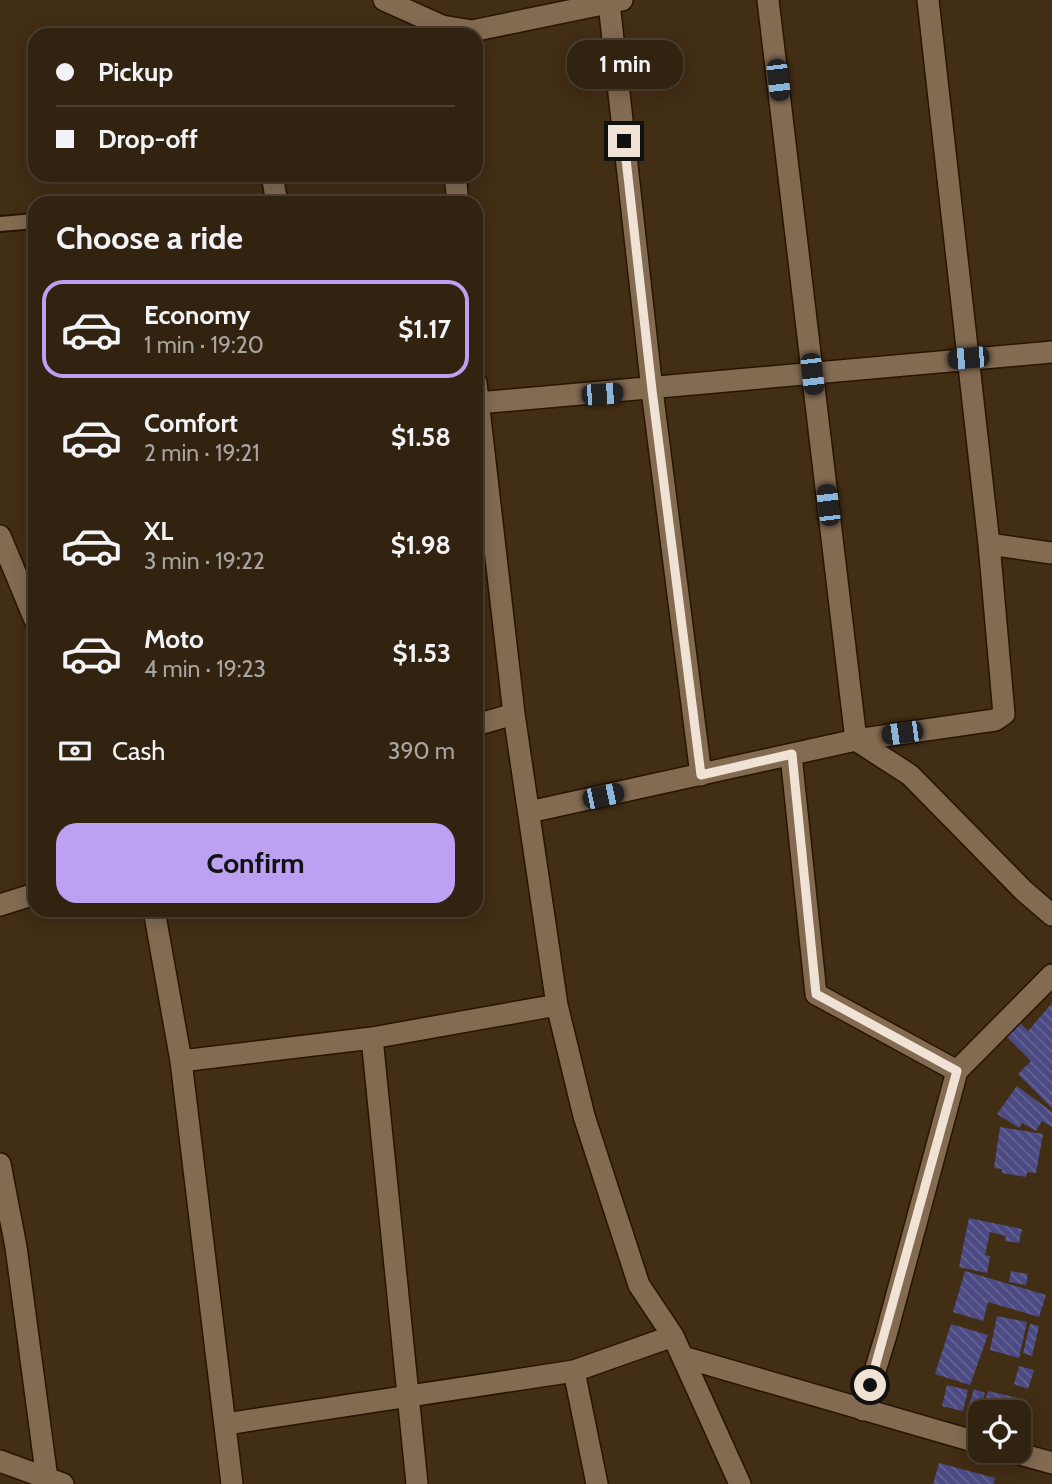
<!DOCTYPE html>
<html lang="en">
<head>
<meta charset="utf-8">
<style>
	body { margin:0; font-family:Cabin,sans-serif; background:#3d2f1e; color:#f1f3f6; height:100vh; display:flex; flex-direction:column; font-size:26px; white-space:nowrap }
	* { box-sizing:border-box; margin:0 }
	p { font-size:23px; color:#a8a49f }
	.icon { flex:none; width:38px; height:38px; fill:none; stroke:currentColor; stroke-width:2; stroke-linecap:round; stroke-linejoin:round }
	.map { position:relative; flex:1; overflow:hidden }
	.side { position:absolute; left:28px; top:196px; width:455px; height:721px; display:flex; flex-direction:column; background:#322210; border-radius:21px; box-shadow:0 4px 18px #0003,0 0 0 2px #4d3f30 }
	.side>* { flex:none }
	.hud { position:absolute; left:28px; top:28px; width:455px; height:154px; border-radius:21px; box-shadow:0 4px 18px #0003,0 0 0 2px #4d3f30; display:grid; align-content:center; height:154px; padding:0 28px; background:#322210 }
	.fabs { position:absolute; left:968px; top:1400px; display:grid; gap:14px }
	.fabs a { display:grid; place-items:center; width:63px; height:63px; border-radius:14px; background:#322210; box-shadow:0 4px 18px #0003,0 0 0 2px #4d3f30; font-size:35px }
	.end { position:absolute; width:32px; height:32px; margin:-16px; border:9px solid #f0e2d4; background:#111; box-shadow:0 0 0 4px #111 }
	.from { border-radius:50% }
	.bubble { position:absolute; height:49px; border-radius:21px; background:#322210; box-shadow:0 4px 18px #0003,0 0 0 2px #4d3f30; font-size:23px; font-weight:700; line-height:49px; text-align:center }
	.car { position:absolute; width:21px; height:42px; margin:-21px -10px; border-radius:9px; box-shadow:0 0 5px 2px #0007; background:linear-gradient(#222 24%,#8ab4d8 0 40%,#222 0 76%,#8ab4d8 0 86%,#222 0) }
	.hud b { display:flex; align-items:center; gap:24px; height:66px; font-size:26px }
	.hud b+b { border-top:2px solid #4d3f30 }
	.hud i { width:18px; height:18px; background:#f1f3f6 }
	ul { padding:0; list-style:none }
	li { display:flex; align-items:center; gap:21px; height:98px; margin:0 14px 10px; padding:0 14px; border:4px solid transparent; border-radius:21px }
	li div { flex:1 }
	li b { display:block; font-size:26px }
	li em { font-style:normal; font-weight:700 }
	li.selected { border-color:#bca0f2 }
	li>.icon { width:63px; height:63px; stroke-width:1.5 }
	h2 { padding:0 28px; font-size:32px; line-height:84px }
	.pay { display:flex; align-items:center; gap:18px; height:77px; padding:0 28px; font-size:26px }
	.pay p { margin-inline-start:auto }
	.button { display:flex; gap:14px; margin-top:auto; padding:14px 28px }
	.button a { flex:1; height:80px; border-radius:21px; background:#bca0f2; color:#111; font-size:28px; font-weight:700; line-height:80px; text-align:center }
	.map>svg:first-child { display:block }
	.building { fill:url(#building-back-hatch) }
	.lines { fill:none; stroke-linecap:round; stroke-linejoin:round }
	.lane-casing { stroke:#281500; stroke-width:18 }
	.street-casing { stroke:#281500; stroke-width:24 }
	.lane { stroke:#836b52; stroke-width:14 }
	.street { stroke:#836b52; stroke-width:21 }
	.route { stroke:#f0e2d4; stroke-width:9 }
</style>
</head>
<body>
<div class="map">
<svg width="1052" height="1484" viewBox="0 0 1052 1484">
	<defs>
		<pattern id="building-back-hatch" width="6" height="6" patternUnits="userSpaceOnUse" patternTransform="scale(1.75)"><rect width="6" height="6" fill="#4b4a83"/><path d="M-1 5l2 2M0 0l6 6M5-1l2 2" fill="none" stroke="#656494"/></pattern>
	</defs>
	<rect width="100%" height="100%" fill="#422d15"/>
	<path class="building" d="M1052,1003V1108L1018,1074L1031,1061L1004,1034L1018,1020L1028,1031Z
		M1017,1086L1052,1112V1127L1042,1121L1036,1131L1022,1123L1019,1128L997,1114Z
		M1000,1127L1043,1134L1036,1173L1027,1172L1026,1177L1002,1173V1169L994,1168Z
		M969,1218L1022,1229L1019,1243L1005,1241L1006,1236L990,1232L985,1255L990,1256L987,1273L959,1267Z
		M965,1271L1046,1295L1039,1317L988,1302L983,1321L953,1312Z
		M1011,1271L1028,1274L1026,1285L1009,1282Z
		M997,1316L1027,1322L1019,1358L990,1350Z
		M951,1324L988,1335L970,1385L935,1374Z
		M1030,1324L1039,1326L1032,1356L1023,1353Z
		M1019,1366L1034,1370L1028,1389L1014,1384Z
		M947,1385L968,1390L963,1411L942,1406Z
		M974,1389L985,1393L979,1414L967,1411Z
		M988,1391L1027,1400L1019,1426L1018,1412H982Z
		M939,1463L995,1478L994,1484H933Z"/>
	<g class="lines">
		<defs>
			<path id="lane" d="M0,224L35,221"/>
			<path id="street" d="M384,0L442,26L472,31L622,0
				M768,0L856,740L910,775L1024,891L1052,915
				M609,3L652,390L701,775
				M272,175L277,203
				M455,175L458,203
				M476,383L514,714L557,1005L584,1116L639,1285L673,1336L740,1484
				M478,403L1052,352
				M0,536L35,620
				M989,544L1052,553
				M476,725L514,714
				M791,755L816,994L957,1071
				M529,812L856,740L995,720L1004,714L989,544L928,0
				M0,905L35,894
				M154,910L181,1061L232,1484
				M372,1038L417,1484
				M181,1061L372,1038L557,1005
				M0,1164L16,1247L47,1479
				M683,1357L980,1443
				M574,1371L597,1484
				M863,1410L886,1335L957,1071L1052,975
				M226,1424L574,1371L673,1336
				M1009,1451L1052,1463
				M0,1461L63,1484"/>
		</defs>
		<use href="#lane" class="lane-casing"/>
		<use href="#street" class="street-casing"/>
		<use href="#lane" class="lane"/>
		<use href="#street" class="street"/>
	</g>
	<g class="lines">
		<path class="route" d="M624,141L652,390L701,775L792,754L816,994L957,1071L870,1385"/>
	</g>
</svg>
<div class="fabs">
<a><svg class="icon" aria-label="locate" viewBox="0 0 24 24"><circle cx="12" cy="12" r="6"/><path d="M12 2v4M12 18v4M2 12h4M18 12h4"/></svg></a>
</div>
<i class="end from" style="left:870px;top:1385px"></i>
<i class="end" style="left:624px;top:141px"></i>
<div class="bubble" style="left:567px;top:40px;width:116px">1 min</div>
<i class="car" style="left:778px;top:80px;rotate:173deg"></i>
<i class="car" style="left:968px;top:358px;rotate:265deg"></i>
<i class="car" style="left:812px;top:374px;rotate:173deg"></i>
<i class="car" style="left:602px;top:394px;rotate:86deg"></i>
<i class="car" style="left:828px;top:505px;rotate:353deg"></i>
<i class="car" style="left:902px;top:733px;rotate:262deg"></i>
<i class="car" style="left:603px;top:796px;rotate:78deg"></i>
<div class="hud">
<b><i class="from"></i>Pickup</b>
<b><i></i>Drop-off</b>
</div>
<section class="side">
<h2>Choose a ride</h2>
<ul>
<li class="selected"><svg class="icon" aria-label="car" viewBox="0 0 24 24"><path d="M5 17H2v-5l4-1 3-4h7l3 4 3 1v5h-3M9 17h6M6 11h13"/><circle cx="7" cy="17" r="2"/><circle cx="17" cy="17" r="2"/></svg><div><b>Economy</b><p>1 min · 19:20</p></div><em>$1.17</em></li>
<li><svg class="icon" aria-label="car" viewBox="0 0 24 24"><path d="M5 17H2v-5l4-1 3-4h7l3 4 3 1v5h-3M9 17h6M6 11h13"/><circle cx="7" cy="17" r="2"/><circle cx="17" cy="17" r="2"/></svg><div><b>Comfort</b><p>2 min · 19:21</p></div><em>$1.58</em></li>
<li><svg class="icon" aria-label="car" viewBox="0 0 24 24"><path d="M5 17H2v-5l4-1 3-4h7l3 4 3 1v5h-3M9 17h6M6 11h13"/><circle cx="7" cy="17" r="2"/><circle cx="17" cy="17" r="2"/></svg><div><b>XL</b><p>3 min · 19:22</p></div><em>$1.98</em></li>
<li><svg class="icon" aria-label="car" viewBox="0 0 24 24"><path d="M5 17H2v-5l4-1 3-4h7l3 4 3 1v5h-3M9 17h6M6 11h13"/><circle cx="7" cy="17" r="2"/><circle cx="17" cy="17" r="2"/></svg><div><b>Moto</b><p>4 min · 19:23</p></div><em>$1.53</em></li>
</ul>
<div class="pay"><svg class="icon" aria-label="cash" viewBox="0 0 24 24"><path d="M3 7h18v10H3z"/><circle cx="12" cy="12" r="2"/></svg>Cash<p>390 m</p></div>
<div class="button"><a>Confirm</a></div>
</section>
</div>
</body>
</html>
